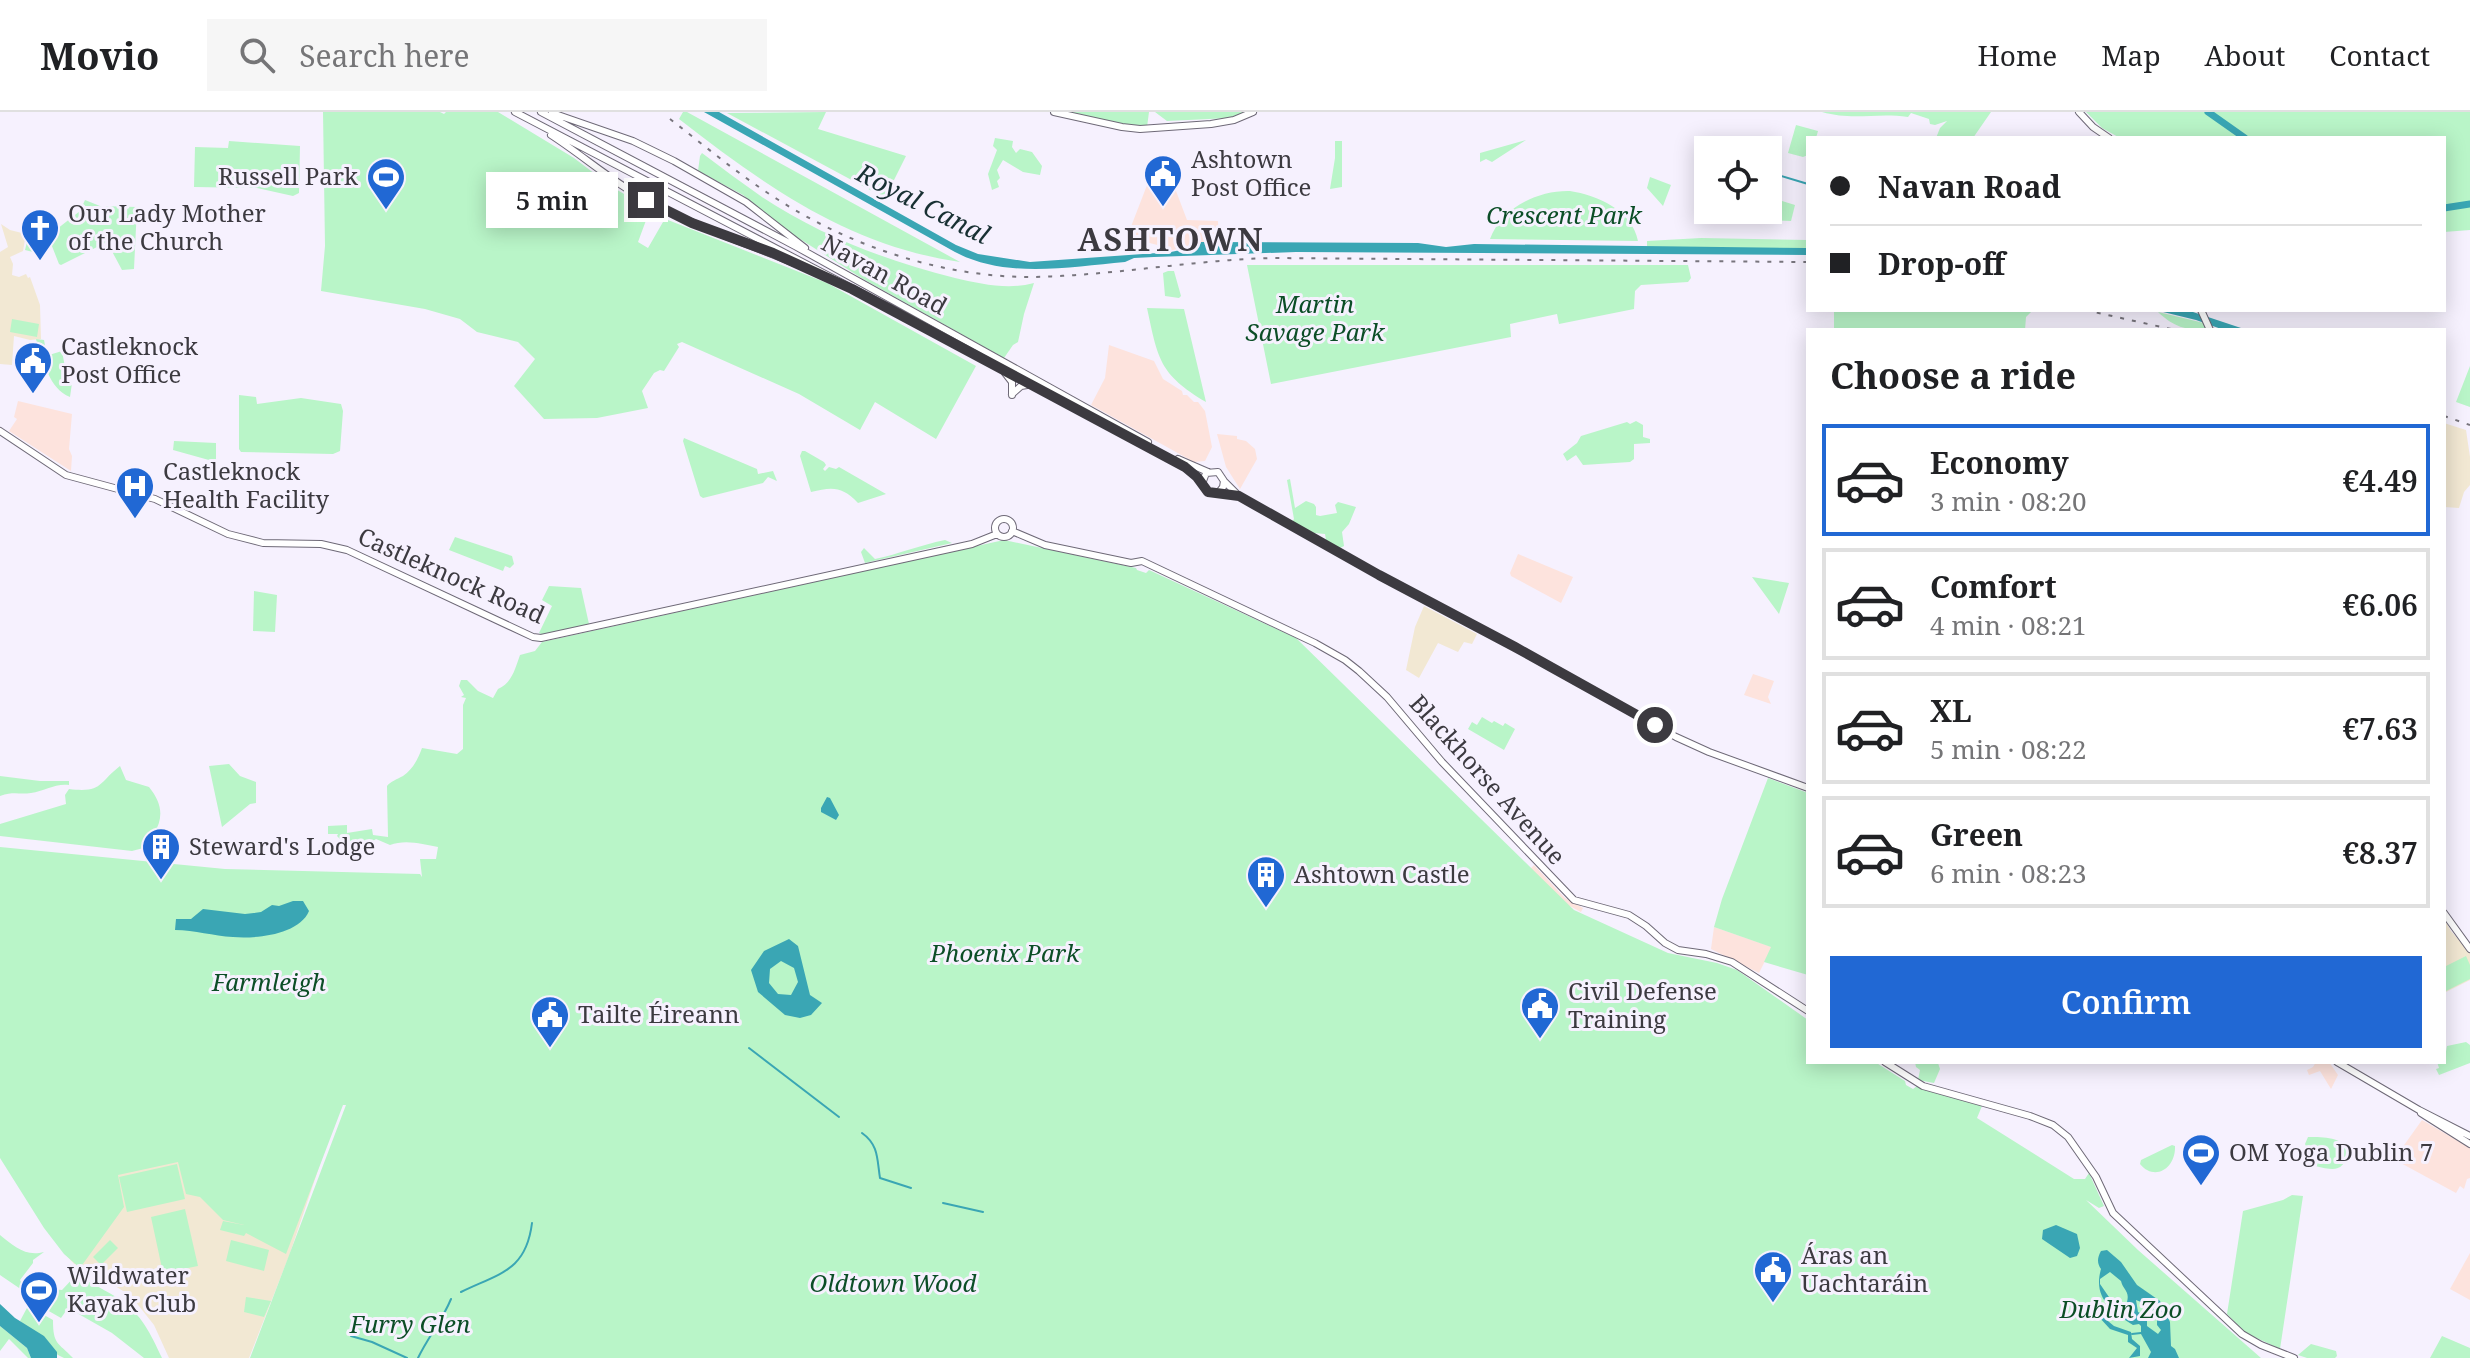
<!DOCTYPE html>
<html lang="en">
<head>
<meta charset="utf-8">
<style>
	body { margin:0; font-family:"Noto Serif",serif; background:#f6f6f6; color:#202124; height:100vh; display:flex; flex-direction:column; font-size:30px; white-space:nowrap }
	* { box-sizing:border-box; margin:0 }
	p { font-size:26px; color:#757577 }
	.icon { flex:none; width:44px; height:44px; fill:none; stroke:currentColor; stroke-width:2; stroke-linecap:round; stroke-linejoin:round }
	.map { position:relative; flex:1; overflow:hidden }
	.drawer { position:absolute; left:1806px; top:216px; width:640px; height:736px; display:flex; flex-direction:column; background:#fff; border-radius:0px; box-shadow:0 4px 20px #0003 }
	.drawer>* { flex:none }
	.top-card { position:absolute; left:1806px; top:24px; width:640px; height:176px; border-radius:0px; box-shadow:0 4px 20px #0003; display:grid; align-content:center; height:176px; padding:0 24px; background:#fff }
	.controls { position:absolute; left:1694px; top:24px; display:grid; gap:16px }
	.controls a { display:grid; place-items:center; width:88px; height:88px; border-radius:0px; background:#fff; box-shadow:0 4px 20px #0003; font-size:40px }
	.end { position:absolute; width:36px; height:36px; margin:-18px; border:10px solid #3c3a40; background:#fff; box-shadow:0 0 0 4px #fff }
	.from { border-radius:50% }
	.bubble { position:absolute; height:56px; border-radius:0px; background:#fff; box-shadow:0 4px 20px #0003; font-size:26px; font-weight:600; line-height:56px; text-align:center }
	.top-card b { display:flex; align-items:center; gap:28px; height:76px; font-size:30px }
	.top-card b+b { border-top:2px solid #e0e0e0 }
	.top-card i { width:20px; height:20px; background:#202124 }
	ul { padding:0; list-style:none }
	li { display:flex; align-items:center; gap:24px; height:112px; margin:0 16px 12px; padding:0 8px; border:4px solid #e0e0e0; border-radius:0px }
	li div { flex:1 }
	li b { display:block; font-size:30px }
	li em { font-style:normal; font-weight:600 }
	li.on { border-color:#2168d4 }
	li>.icon { width:72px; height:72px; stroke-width:1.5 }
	h2 { padding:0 24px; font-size:36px; line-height:96px }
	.primary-button { display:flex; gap:16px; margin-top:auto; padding:16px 24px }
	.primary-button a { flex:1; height:92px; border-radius:0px; background:#2168d4; color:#fff; font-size:32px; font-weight:600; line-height:92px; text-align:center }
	header { display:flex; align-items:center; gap:48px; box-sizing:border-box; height:112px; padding:0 40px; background:#fff; border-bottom:2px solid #e0e0e0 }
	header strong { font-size:38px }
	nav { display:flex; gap:44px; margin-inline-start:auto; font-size:28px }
	.search { width:560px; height:72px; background:#f6f6f6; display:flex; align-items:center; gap:20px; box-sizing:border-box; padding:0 28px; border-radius:0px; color:#757577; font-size:30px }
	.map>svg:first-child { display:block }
	.commercial { fill:#fde3dd }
	.education { fill:#f2e8d3 }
	.green { fill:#b9f5c8 }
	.water { fill:#3aa6b4; fill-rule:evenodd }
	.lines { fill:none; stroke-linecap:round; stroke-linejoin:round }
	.stream { stroke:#3aa6b4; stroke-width:2 }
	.river { stroke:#3aa6b4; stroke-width:7 }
	.major-casing { stroke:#6e6977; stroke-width:8 }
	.major { stroke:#fff; stroke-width:6 }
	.rail { stroke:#78757d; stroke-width:2; stroke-dasharray:4 8; stroke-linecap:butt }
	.route { stroke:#3c3a40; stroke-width:10 }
	.labels { text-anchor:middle; stroke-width:6; stroke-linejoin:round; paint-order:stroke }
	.poi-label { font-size:24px; fill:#3c3a40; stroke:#f6f1fe; text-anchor:start }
	.park-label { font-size:24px; font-style:italic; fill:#0c4e27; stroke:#f6f1fe }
	.street-label { font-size:24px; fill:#3c3a40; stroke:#f6f1fe }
	.water-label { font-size:26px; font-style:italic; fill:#183033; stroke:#f6f1fe }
	.district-label { font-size:32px; font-weight:bold; letter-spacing:2px; fill:#3c3a40; stroke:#f6f1fe }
</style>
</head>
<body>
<header>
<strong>Movio</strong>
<div class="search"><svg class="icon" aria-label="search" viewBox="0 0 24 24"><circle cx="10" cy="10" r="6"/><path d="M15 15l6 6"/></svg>Search here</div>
<nav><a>Home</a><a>Map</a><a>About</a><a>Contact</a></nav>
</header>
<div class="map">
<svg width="2470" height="1246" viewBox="0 0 2470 1246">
	<rect width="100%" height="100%" fill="#f6f1fe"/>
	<path class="commercial" d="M1149,68L1173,71L1187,108L1218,109L1219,132H1201L1168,139L1161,134L1127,125Z
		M1109,233L1154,249L1163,267L1182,279L1183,283H1187L1194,290H1198L1205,299L1212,335L1205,349L1194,350L1091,293L1105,266Z
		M18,289L72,302L69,337L72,344L71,359L9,319L17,307L14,305Z
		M1217,322L1237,324V327L1246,329L1255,337L1257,347L1240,377L1226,355Z
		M1518,442L1573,465L1561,491L1511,464L1510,461Z
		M1753,562L1774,569L1768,585L1771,592L1744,583Z
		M1534,753L1565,786L1583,796L1581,800L1564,791L1530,757Z
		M1714,815L1772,835L1759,861L1711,837Z
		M2316,950H2329L2338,963L2331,977L2320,959L2309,963L2307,958L2313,955Z
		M2422,1008L2470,1036V1066L2467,1067L2464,1077L2460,1074L2456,1081L2397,1049L2402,1036Z
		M2470,1141V1188L2450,1177Z"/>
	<path class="education" d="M1,112L10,118L26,122L23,139L10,145L13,152L12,163L19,165L26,162L28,166L30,165L40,193L41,227L30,228L14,224L12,253L0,252V140L8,135Z
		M2444,311L2466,318L2470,345V373L2464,380L2459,396L2444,395Z
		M1424,494L1477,522L1472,532L1464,530L1458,540L1438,531L1419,566L1406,558L1415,515Z
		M2444,807L2451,819L2470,841V868L2444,881Z
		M339,996L289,1144L249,1246H169L154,1213L131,1184L104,1167L77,1155L64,1141L126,1006Z"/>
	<path class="green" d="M323,0H440L444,2L446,0H498L574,46L612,75L647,95L648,103L638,130L648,136L663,110L668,108L827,171L976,254L936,327L875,290L860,318L799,282L682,230L677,232L679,235L664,259L660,258L654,261L642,279L648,296L597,306L544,307L514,274L535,247L518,230L477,220L460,207L425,197L321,179L325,134Z
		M683,0H687L960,150C849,134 765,74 679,7Z
		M826,0L818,17L906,44L885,86L727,1Z
		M1060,0H1149L1147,15L1121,13Z
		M1155,0H1246L1230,6L1167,9Z
		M1822,0H1991L1973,26H1936L1940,16L1947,9L1935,13L1930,12L1929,7L1911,1L1908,5C1877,0 1854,9 1822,0Z
		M2086,0H2470V118L2444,120V26H2120L2102,16Z
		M1796,13L1818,19L1816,26H1808V43L1803,45L1788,41Z
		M995,26L1013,29L1012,35L1016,41L1020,37L1032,40L1042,54L1040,63L1023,60L1003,48L997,58L1000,66L997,69L999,75L992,78L988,62L997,38L993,34Z
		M1526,28L1492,50L1486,47L1480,50V41Z
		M229,29L300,34L299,81L293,84L257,76L194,75L195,35L228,36Z
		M1335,29H1342V75L1330,77L1335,46Z
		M702,41C722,56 742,71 762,85C821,124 887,149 955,166C980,172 1009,178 1034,171L1024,202L1018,230L1013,233L1004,246L863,167L781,115L743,83L698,59L700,44Z
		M1650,65L1671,73L1663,94L1647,76Z
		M1570,79C1597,83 1632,98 1638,129L1490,127C1501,96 1538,78 1570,79Z
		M1772,86L1795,93L1791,109L1766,108Z
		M85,88L100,94L137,95L134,157L122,158L107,130L61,153L59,152L48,124L80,99Z
		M42,121L48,135L33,140L25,138L29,122Z
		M1701,126L1808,128V136H1647V129Z
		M1247,153H1688L1691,166L1688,170L1641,173L1635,179L1634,197L1559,212L1557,202L1510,212L1511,225L1271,272Z
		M1168,159H1174L1181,184L1179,186L1165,184L1163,161Z
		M1147,196L1184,197L1206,290C1159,262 1158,247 1147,196Z
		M1834,198H2033L2026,205L2025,218H1834Z
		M2158,200L2204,211L2207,218C2185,218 2174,215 2158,200Z
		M12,207L39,212L37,225L10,220Z
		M36,227L44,228L46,239L49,243L62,239L67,266L72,271L70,285C49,276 43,251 42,231H37Z
		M2470,254V295L2456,290Z
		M239,283L256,285L257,292L301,286L341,292L343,299L340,339L333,342L241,340L239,337Z
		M1636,309L1643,313V325L1650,327V331L1634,332V347L1630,350L1583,353L1576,343L1567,349L1563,342L1577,331L1581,324L1627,310L1630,312Z
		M684,326L757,357L758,362L773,359L777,369L768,365L763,371L703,386L700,384L683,329Z
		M174,329L216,331V350L173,338Z
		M802,339H805L824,350L826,353L823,357L825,359L829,355L836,357L839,355L886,382L858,391C842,374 832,375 811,380L800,344Z
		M1290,367L1295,396L1306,389L1314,392L1316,395V403L1320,404L1337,401L1335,393L1338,390L1356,395L1349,412L1342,420L1344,434L1340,436L1326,428L1325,422L1314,421L1292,410L1294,407L1287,368Z
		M455,425L512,444L514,452L510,456L505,454L503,459L449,438Z
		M945,428L952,431L865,451L861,440L864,436L875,447C899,442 920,433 945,428Z
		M1004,428L1136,456L1137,458L1146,461L1149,458L1296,526L1574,798L1668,841L1717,851L1737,858L1808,908V950H1875L1905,969L1906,973L1913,977L1917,974L1982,994L1977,1006L2074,1067H2085L2089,1061L2104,1094L2099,1096L2086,1088L2138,1138L2261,1246H250L346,993H343L286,1142L246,1121L244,1124L220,1118L223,1109L244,1113L223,1108L200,1085L186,1082L178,1050L118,1063L124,1095L80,1156L64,1142L44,1116L0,1046V735L225,757L420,762L422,765L420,747H436L438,735C423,732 405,727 390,733L376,727L370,731L343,730L337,724L338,722H328V714L347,713V721L372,717L373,723L388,725L387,674C391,669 396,668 403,664C413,657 418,647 422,636L457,642L463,637V593L466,586L461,585L464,583L459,574L461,568H467L478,579L493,586L498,577C512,571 515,557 520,543L535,539L542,530Z
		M1752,465L1789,471L1779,502Z
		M549,474L581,476L589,512L544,523L539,521L552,494L542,488Z
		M254,479L277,483L275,520L253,519Z
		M1482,605L1492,611L1494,609L1503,614L1505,611L1515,617L1504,638L1468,617L1472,610L1477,613Z
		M229,652L240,664L256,670V691L250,692L222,715L209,654Z
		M120,654L126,668L149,675C162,691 164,705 154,722L156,727L151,734L132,739L0,724V712L66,692L65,683L69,677C103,681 98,671 120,654Z
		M0,664L40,669H69V673C56,671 44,679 31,681C19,683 15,679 0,684Z
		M1768,666L1808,681V863L1764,850L1771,835L1714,815L1722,787Z
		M2466,844L2470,853V867L2444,880V855Z
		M2466,930L2470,933V951L2439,963L2436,957L2439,956L2437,950H2444L2447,934Z
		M1915,950L1938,951L1940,957L1934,971L1918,968L1920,958L1916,955Z
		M2308,1025C2325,1025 2341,1025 2351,1039C2341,1060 2337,1059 2315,1054L2305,1032Z
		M2172,1033L2175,1034C2176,1056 2155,1070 2140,1052L2141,1048Z
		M177,1052L185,1087L127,1100L119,1065Z
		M2292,1083L2303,1084L2280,1237L2244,1220L2227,1202L2243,1099L2283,1088Z
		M185,1097L198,1154L163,1161L151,1105Z
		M0,1123C14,1134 25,1145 44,1140L33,1148V1151L20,1168L25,1178L43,1176L62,1178L76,1163C126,1190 138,1192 162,1246H144L112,1221L68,1196L61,1206L33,1190L34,1187L28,1184L25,1185L20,1182L22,1178L0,1163Z
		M110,1128L118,1136L101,1153L93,1145Z
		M231,1128L269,1138L264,1159L226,1149Z
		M246,1185L271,1189L264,1205L244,1200Z
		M28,1194L53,1208C53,1233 58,1230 73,1246H64L58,1243L20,1209Z
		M0,1214L27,1236L31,1246H28L9,1227L0,1239Z
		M2442,1224L2470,1236V1246H2430Z
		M2311,1232L2336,1239L2337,1244L2335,1246H2307L2298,1243Z"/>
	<path class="water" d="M704,0H719L956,133L978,142L1030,150L1171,140L1199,134L1201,130L1418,131L1446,135L1474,132L1806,136H1808V143L1296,140L1154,145L1134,146L1125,150C1069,155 1006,167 955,140Z
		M2155,198H2187L2247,218H2224L2196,208Z
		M827,685L830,686L839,703L836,708L821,700V696Z
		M293,789H303L309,799C299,823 255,827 233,825C213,824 195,818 175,818L176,807H191L203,797L245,802L261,800L272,793L279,794Z
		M789,827L798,834L810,883L822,891L811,903L800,906L785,903L758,880L751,858L764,839ZM781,849L794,856L798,870L791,883L778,882L769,871L770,857Z
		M2056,1113L2077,1122L2080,1136L2077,1144L2070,1146L2042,1127L2043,1118Z
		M2107,1138L2121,1150L2137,1173L2160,1189L2170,1210L2171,1234L2175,1237L2179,1246H2148L2151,1240L2141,1222V1214L2139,1212L2133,1213C2110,1198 2093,1185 2101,1157C2097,1151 2097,1146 2101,1139ZM2110,1160L2121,1169C2123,1178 2130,1179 2127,1190L2131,1193L2129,1195L2134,1202L2131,1205L2120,1201L2100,1172V1167ZM2136,1188L2146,1192L2157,1202V1213L2161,1218L2158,1222L2147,1214V1204L2138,1200Z
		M0,1192L15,1206L44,1224L57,1240V1246H31L27,1236L0,1214Z
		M2099,1205H2103L2114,1214L2131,1220L2132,1227L2140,1234V1244L2129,1246L2137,1236L2128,1230V1223L2110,1217Z"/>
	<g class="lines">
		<path class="stream" d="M1768,60L1808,72
			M749,936L839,1005
			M862,1021C879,1033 877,1048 880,1066L911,1076
			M943,1091L983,1100
			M461,1180C500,1161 526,1159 532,1111
			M2132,1222L2141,1221
			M351,1224L372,1230L407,1246
			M418,1246C428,1225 442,1209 451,1187"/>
		<path class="river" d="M2208,0L2245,26
			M2444,96L2470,92"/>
		<defs>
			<path id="major" d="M515,0L917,210L1106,312L1185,355L1197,365L1208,380L1239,384L1381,464L1515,535L1676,625L1709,640L1808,676
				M541,0L795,134L1148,330
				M1054,0L1122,15L1140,17L1211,12L1234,8L1253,0
				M2079,0L2093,15L2109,26
				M552,1L633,29L674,49L746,90L805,136
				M551,23C585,45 616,73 653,92C698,116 747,131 794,151
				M2201,198L2210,218
				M1005,261L1012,270V283
				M1012,282L1021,274L1033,272
				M0,319L66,363L155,387L228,422L263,431L321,432L347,438L533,525L541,526L940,439L972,432L997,422
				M1178,347L1208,360
				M1224,369L1239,384
				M1202,372L1206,361L1218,360L1224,369L1223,375L1219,380
				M995 416a9 9 0 1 1 18 0a9 9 0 1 1-18 0Z
				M1012,419L1045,433L1131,451L1142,449L1315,531L1345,548L1359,559L1387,585L1442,650L1574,788L1629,803L1646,814L1665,831L1678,838L1706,842L1732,850L1808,899
				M2444,801L2470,837
				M1885,950L1923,974L2030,1004L2053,1013L2068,1025L2096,1065L2113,1101L2242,1222L2261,1233L2294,1246
				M2337,950L2419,998L2470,1024
				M2421,1001L2470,1032"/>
		</defs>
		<use href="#major" class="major-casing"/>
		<use href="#major" class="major"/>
		<path class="rail" d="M670,7C705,34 739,63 777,87C850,134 942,165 1030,165C1111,164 1191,148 1272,146L1808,150
			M2085,198L2175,218
			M2444,304L2470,313"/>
	</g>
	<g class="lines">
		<path class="route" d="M646,88L692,111L773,141L852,177L1185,355L1197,365L1208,380L1239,384L1379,463L1515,535L1655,613"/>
	</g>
	<defs>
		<symbol id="civic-pin" viewBox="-11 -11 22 30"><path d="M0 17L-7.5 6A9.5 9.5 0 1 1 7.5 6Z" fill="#2168d4" stroke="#f6f1fe"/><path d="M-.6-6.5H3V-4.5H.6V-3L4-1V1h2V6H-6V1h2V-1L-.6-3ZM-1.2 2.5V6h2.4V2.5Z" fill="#fff"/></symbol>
		<symbol id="stadium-pin" viewBox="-11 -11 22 30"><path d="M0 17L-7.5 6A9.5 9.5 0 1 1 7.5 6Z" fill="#2168d4" stroke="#f6f1fe"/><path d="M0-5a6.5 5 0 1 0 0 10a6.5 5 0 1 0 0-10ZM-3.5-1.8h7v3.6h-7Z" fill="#fff"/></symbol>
		<symbol id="church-pin" viewBox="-11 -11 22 30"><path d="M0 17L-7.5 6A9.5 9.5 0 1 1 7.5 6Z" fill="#2168d4" stroke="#f6f1fe"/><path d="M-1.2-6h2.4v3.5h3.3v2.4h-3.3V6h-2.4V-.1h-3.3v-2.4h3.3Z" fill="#fff"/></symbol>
		<symbol id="hospital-pin" viewBox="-11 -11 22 30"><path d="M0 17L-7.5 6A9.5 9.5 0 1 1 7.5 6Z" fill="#2168d4" stroke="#f6f1fe"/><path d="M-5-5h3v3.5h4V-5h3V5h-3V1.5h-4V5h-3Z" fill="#fff"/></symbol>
		<symbol id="building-pin" viewBox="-11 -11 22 30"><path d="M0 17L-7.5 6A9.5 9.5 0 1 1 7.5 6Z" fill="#2168d4" stroke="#f6f1fe"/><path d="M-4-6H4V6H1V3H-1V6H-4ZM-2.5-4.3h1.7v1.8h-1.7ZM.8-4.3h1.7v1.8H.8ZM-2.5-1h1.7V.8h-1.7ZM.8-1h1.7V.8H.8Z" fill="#fff"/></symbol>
	</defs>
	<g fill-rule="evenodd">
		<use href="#civic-pin" x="1141" y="40" width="44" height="60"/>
		<use href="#stadium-pin" x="364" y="43" width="44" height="60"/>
		<use href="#church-pin" x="18" y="94" width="44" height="60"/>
		<use href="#civic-pin" x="11" y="227" width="44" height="60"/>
		<use href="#hospital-pin" x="113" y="352" width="44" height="60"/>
		<use href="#building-pin" x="139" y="713" width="44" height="60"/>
		<use href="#building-pin" x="1244" y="741" width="44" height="60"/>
		<use href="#civic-pin" x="1518" y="872" width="44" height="60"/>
		<use href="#civic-pin" x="528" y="881" width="44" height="60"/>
		<use href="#stadium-pin" x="2179" y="1019" width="44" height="60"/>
		<use href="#civic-pin" x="1751" y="1136" width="44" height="60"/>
		<use href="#stadium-pin" x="17" y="1156" width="44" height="60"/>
	</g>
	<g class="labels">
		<g class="poi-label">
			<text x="1191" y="56">Ashtown<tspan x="1191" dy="28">Post Office</tspan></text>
			<text x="358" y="73" text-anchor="end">Russell Park</text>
			<text x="68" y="110">Our Lady Mother<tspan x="68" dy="28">of the Church</tspan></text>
			<text x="61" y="243">Castleknock<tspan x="61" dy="28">Post Office</tspan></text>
			<text x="163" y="368">Castleknock<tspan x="163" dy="28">Health Facility</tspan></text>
			<text x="189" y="743">Steward's Lodge</text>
			<text x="1294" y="771">Ashtown Castle</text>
			<text x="1568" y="888">Civil Defense<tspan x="1568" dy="28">Training</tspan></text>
			<text x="578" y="911">Tailte Éireann</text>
			<text x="2229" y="1049">OM Yoga Dublin 7</text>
			<text x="1801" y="1152">Áras an<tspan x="1801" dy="28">Uachtaráin</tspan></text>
			<text x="67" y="1172">Wildwater<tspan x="67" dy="28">Kayak Club</tspan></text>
		</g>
		<g class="park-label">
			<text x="1564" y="112">Crescent Park</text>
			<text x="1315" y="201">Martin<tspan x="1315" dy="28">Savage Park</tspan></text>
			<text x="1005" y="850">Phoenix Park</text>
			<text x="269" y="879">Farmleigh</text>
			<text x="893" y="1180">Oldtown Wood</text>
			<text x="2121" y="1206">Dublin Zoo</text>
			<text x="410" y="1221">Furry Glen</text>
		</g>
		<g class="street-label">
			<text transform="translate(884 163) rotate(29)" y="8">Navan Road</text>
			<text transform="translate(451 464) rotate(24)" y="8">Castleknock Road</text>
			<text transform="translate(1487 668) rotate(48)" y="8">Blackhorse Avenue</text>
		</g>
		<g class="water-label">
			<text transform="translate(923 92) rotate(27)" y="9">Royal Canal</text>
		</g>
		<g class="district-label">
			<text x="1171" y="139">ASHTOWN</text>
		</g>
	</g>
</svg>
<div class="controls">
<a><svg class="icon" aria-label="locate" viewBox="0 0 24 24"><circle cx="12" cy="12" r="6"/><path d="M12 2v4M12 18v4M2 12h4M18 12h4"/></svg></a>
</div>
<i class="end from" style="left:1655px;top:613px"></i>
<i class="end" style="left:646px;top:88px"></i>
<div class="bubble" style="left:486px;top:60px;width:132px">5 min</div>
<div class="top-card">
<b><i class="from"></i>Navan Road</b>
<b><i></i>Drop-off</b>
</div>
<section class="drawer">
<h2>Choose a ride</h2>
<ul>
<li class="on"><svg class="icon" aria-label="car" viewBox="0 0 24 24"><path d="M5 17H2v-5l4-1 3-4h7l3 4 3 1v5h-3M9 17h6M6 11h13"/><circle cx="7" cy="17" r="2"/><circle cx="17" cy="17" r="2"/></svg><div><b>Economy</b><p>3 min · 08:20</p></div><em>€4.49</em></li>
<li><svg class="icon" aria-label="car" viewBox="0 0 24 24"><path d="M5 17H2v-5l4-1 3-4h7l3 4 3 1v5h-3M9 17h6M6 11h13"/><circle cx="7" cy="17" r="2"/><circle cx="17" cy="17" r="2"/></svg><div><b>Comfort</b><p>4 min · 08:21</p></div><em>€6.06</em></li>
<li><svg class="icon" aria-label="car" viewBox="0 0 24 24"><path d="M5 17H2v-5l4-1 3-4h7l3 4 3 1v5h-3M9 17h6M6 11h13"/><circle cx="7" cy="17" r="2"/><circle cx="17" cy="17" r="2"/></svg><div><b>XL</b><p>5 min · 08:22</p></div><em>€7.63</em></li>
<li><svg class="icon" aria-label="car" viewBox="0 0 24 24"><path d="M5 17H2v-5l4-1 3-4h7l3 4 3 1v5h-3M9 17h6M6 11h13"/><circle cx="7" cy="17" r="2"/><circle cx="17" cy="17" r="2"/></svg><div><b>Green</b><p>6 min · 08:23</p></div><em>€8.37</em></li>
</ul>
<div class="primary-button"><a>Confirm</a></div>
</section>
</div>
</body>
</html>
